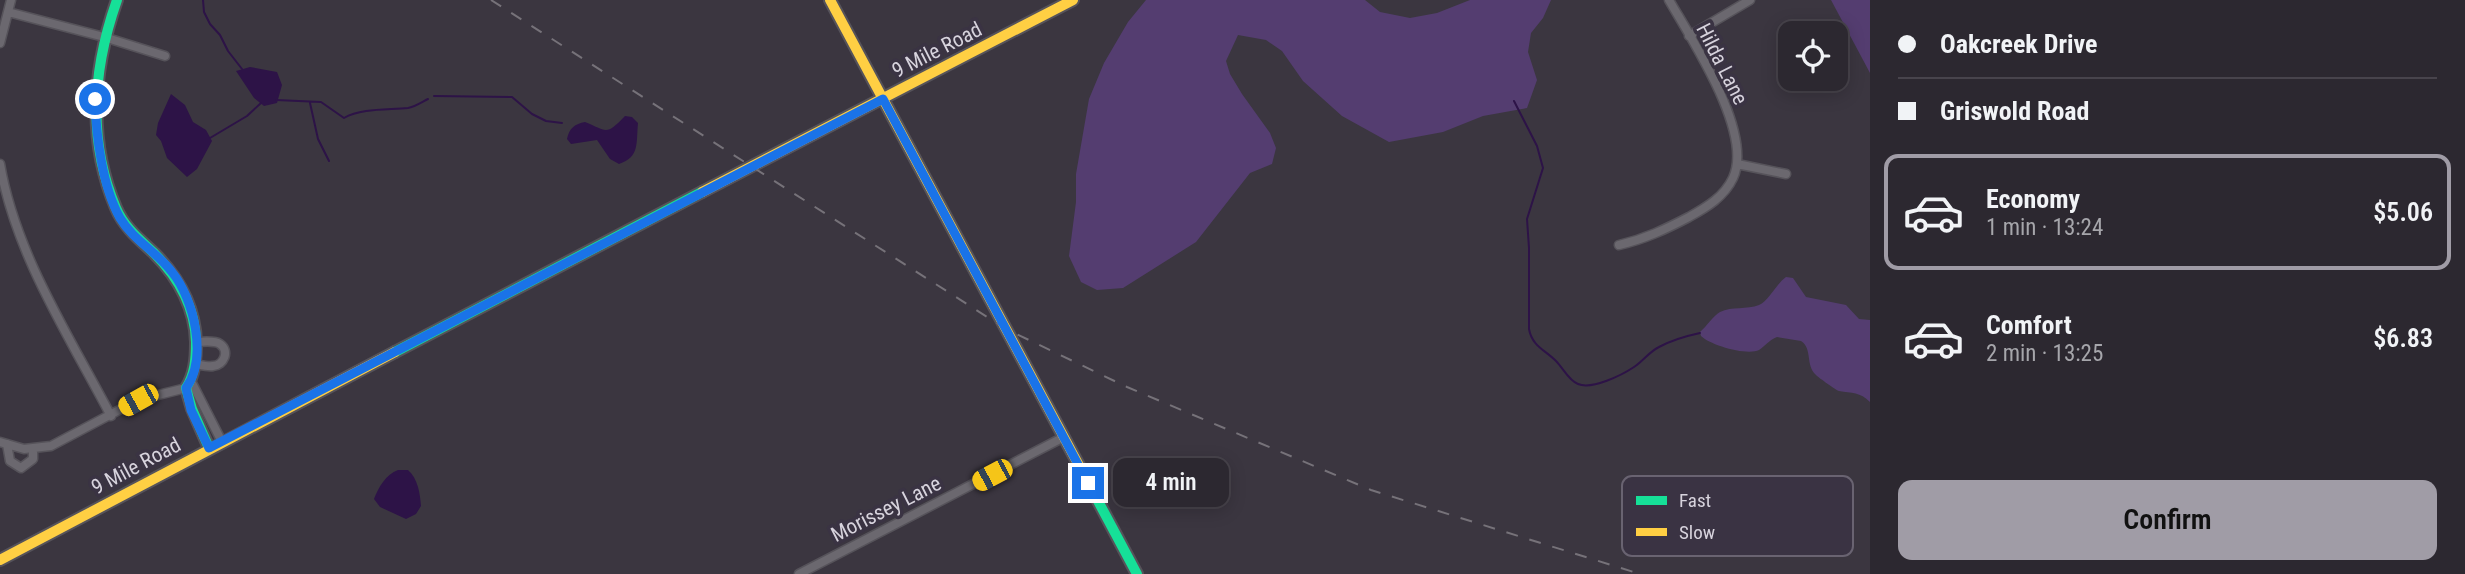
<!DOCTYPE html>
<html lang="en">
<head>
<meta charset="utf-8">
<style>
	body { margin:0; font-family:"Roboto Condensed",sans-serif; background:#38343c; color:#f1f3f6; height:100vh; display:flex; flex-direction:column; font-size:26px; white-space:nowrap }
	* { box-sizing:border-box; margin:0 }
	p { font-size:23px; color:#a6a6ab }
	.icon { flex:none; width:38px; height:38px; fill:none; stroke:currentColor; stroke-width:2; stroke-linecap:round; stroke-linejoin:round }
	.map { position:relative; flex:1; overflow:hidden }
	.panel { display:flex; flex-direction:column; background:#2c2830; width:595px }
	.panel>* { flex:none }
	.top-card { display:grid; align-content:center; height:154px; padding:0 28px; background:#2c2830 }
	.buttons { position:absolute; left:1778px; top:21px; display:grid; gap:14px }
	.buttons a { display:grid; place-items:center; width:70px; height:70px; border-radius:14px; background:#2c2830; box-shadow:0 4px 18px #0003,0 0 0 2px #48444c; font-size:35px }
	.end { position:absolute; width:32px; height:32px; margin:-16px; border:9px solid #1a73e8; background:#fff; box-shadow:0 0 0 4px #fff }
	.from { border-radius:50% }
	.bubble { position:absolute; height:49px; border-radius:14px; background:#2c2830; box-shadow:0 4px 18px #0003,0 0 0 2px #48444c; font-size:23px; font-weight:600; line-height:49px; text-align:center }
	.car { position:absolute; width:21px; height:42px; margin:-21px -10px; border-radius:9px; box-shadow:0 0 5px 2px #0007; background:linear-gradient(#f5c518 24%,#345 0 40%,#f5c518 0 76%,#345 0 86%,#f5c518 0) }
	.top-card b { display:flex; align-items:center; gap:24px; height:66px; font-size:26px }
	.top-card b+b { border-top:2px solid #48444c }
	.top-card i { width:18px; height:18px; background:#f1f3f6 }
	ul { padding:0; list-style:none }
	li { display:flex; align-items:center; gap:21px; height:116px; margin:0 14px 10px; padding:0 14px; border:4px solid transparent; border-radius:14px }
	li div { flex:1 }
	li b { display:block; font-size:26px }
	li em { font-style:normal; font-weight:600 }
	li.current { border-color:#a09ca6 }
	li>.icon { width:63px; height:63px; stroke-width:1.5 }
	.button { display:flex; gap:14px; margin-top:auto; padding:14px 28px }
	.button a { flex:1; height:80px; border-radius:14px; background:#a09ca6; color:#111; font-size:28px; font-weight:600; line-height:80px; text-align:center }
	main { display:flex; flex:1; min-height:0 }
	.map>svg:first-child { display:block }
	.green { fill:#543d70 }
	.water { fill:#2d1347 }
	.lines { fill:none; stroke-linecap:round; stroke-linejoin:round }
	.stream { stroke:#2d1347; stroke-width:2 }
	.street-casing { stroke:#56535a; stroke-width:11 }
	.fast-casing { stroke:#56535a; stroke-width:14 }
	.slow-casing { stroke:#56535a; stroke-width:14 }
	.street { stroke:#6b686f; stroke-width:8 }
	.fast { stroke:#16e098; stroke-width:10 }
	.slow { stroke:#ffcf43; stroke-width:10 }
	.rail { stroke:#767279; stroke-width:2; stroke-dasharray:12 12; stroke-linecap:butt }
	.route { stroke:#1a73e8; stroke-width:9 }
	.labels { text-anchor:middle; stroke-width:7; stroke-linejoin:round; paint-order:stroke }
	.street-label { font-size:21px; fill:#d7d3dd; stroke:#3a3343 }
	.key { fill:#3a3343; stroke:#696371; stroke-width:2 }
	.key-label { font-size:19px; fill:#d7d3dd }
</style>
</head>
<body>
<main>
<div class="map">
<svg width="1870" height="574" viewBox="0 0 1870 574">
	<rect width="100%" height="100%" fill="#3b3640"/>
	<path class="green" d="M1146,0H1365L1380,12L1410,18L1437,13L1470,0H1551L1543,18L1531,33L1528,52L1537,80L1527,108L1483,116L1443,132L1389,142L1342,116L1303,81L1282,51L1266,40L1238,35L1226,61L1230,74L1242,94L1270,133L1276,148L1272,164L1250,173L1196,242L1123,288L1097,290L1081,282L1069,256L1076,202V174L1089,99L1104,63L1128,22Z
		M1831,0H1870V73Z
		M1786,277L1793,278L1806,297L1846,305L1859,319L1870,320V402C1860,392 1852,393 1839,391C1836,390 1819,378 1816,375C1805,365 1813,349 1801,341L1777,337C1769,340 1765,346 1759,350C1747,356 1710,345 1701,336L1700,332C1707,326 1713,316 1720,312C1732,306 1747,310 1759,305C1769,301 1776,284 1786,277Z"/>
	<path class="water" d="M250,67L277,72L282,85L277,103L264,106L254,98L236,71Z
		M171,94L185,105L193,122L206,130L212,141L197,169L187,177L167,158L161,141L156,135L158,123Z
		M625,116L632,117L638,123C636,143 640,157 619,164L610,159L597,140L571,144L567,139C569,128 575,124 585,122C607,131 606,136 625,116Z
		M398,470H408C418,479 420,493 421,506L416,514L406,519L380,507L374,499C378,488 386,474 398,470Z"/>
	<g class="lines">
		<path class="stream" d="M203,0L204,12L210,24L220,35L228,51L242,69
			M434,96L512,97L532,114L546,121L562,123
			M276,100L321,102L344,118C361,108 388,110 408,108C415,107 422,102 428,99
			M1514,101L1537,146L1543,168L1527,219L1529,248V329C1532,346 1545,350 1556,361C1563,368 1569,381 1578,384C1592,390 1622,375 1634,367C1643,361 1649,352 1659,347C1672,340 1686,336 1700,333
			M310,103L318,139L329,161
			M210,138L247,116L261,103"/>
		<defs>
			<path id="street" d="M8,12L104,37L165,56
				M1689,36L1750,0
				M0,43L11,0
				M0,164C15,253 69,336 111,416
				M1737,164L1786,174
				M1619,245C1645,239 1666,229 1689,217C1707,207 1724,197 1733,178C1754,133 1692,40 1669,0
				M196,364C201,365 208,367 213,366C224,365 230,351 220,344C214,340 203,342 196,342
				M191,381L222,442
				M0,442L24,449L51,446L138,400L186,388
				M7,444L10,461L21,468L33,459V448
				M799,574L1064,437"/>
			<path id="fast" d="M117,0C93,68 87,140 116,208C124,227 139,239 154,253C178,277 195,307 196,342C196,358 195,374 186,388L192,409L209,448
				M395,352L702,192
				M1090,486L1137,574"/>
			<path id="slow" d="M830,0L1090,486
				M702,192L1073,0
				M0,560L395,352"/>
		</defs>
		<use href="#street" class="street-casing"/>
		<use href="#fast" class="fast-casing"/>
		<use href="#slow" class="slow-casing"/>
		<use href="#street" class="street"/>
		<use href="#fast" class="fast"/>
		<use href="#slow" class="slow"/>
		<path class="rail" d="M491,0L1006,329L1127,387L1371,490L1640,574"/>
	</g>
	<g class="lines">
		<path class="route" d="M95,99C96,135 102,186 120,218C133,240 157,252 172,272C194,299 208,358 186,388L191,410L209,448L883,99L1088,483"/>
	</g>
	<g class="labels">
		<g class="street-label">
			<text transform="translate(937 50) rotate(-27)" y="7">9 Mile Road</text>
			<text transform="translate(1722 64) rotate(63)" y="7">Hilda Lane</text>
			<text transform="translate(136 466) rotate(-28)" y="7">9 Mile Road</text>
			<text transform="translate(886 509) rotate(-27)" y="7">Morissey Lane</text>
		</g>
	</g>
	<rect x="1622" y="476" width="231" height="80" rx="10" class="key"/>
	<rect x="1636" y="496" width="31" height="9" fill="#16e098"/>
	<rect x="1636" y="528" width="31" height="8" fill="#ffcf43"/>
	<g class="key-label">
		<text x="1679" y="507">Fast</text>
		<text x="1679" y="539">Slow</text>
	</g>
</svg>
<div class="buttons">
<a><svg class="icon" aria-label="locate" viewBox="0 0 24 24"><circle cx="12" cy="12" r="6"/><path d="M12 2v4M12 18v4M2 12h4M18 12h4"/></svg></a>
</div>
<i class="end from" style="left:95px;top:99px"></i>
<i class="end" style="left:1088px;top:483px"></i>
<div class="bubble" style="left:1113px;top:458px;width:116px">4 min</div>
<i class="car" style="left:138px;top:400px;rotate:241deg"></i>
<i class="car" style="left:992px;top:475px;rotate:242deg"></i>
</div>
<section class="panel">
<div class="top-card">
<b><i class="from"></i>Oakcreek Drive</b>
<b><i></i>Griswold Road</b>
</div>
<ul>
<li class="current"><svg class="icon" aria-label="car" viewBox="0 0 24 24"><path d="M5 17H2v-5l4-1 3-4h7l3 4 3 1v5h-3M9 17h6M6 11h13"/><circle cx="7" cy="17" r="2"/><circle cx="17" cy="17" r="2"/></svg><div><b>Economy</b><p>1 min · 13:24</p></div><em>$5.06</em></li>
<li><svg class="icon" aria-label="car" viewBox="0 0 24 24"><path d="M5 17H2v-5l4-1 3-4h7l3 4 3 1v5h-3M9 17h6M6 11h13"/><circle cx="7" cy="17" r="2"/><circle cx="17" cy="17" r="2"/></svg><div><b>Comfort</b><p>2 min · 13:25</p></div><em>$6.83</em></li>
</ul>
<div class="button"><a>Confirm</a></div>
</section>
</main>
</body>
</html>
